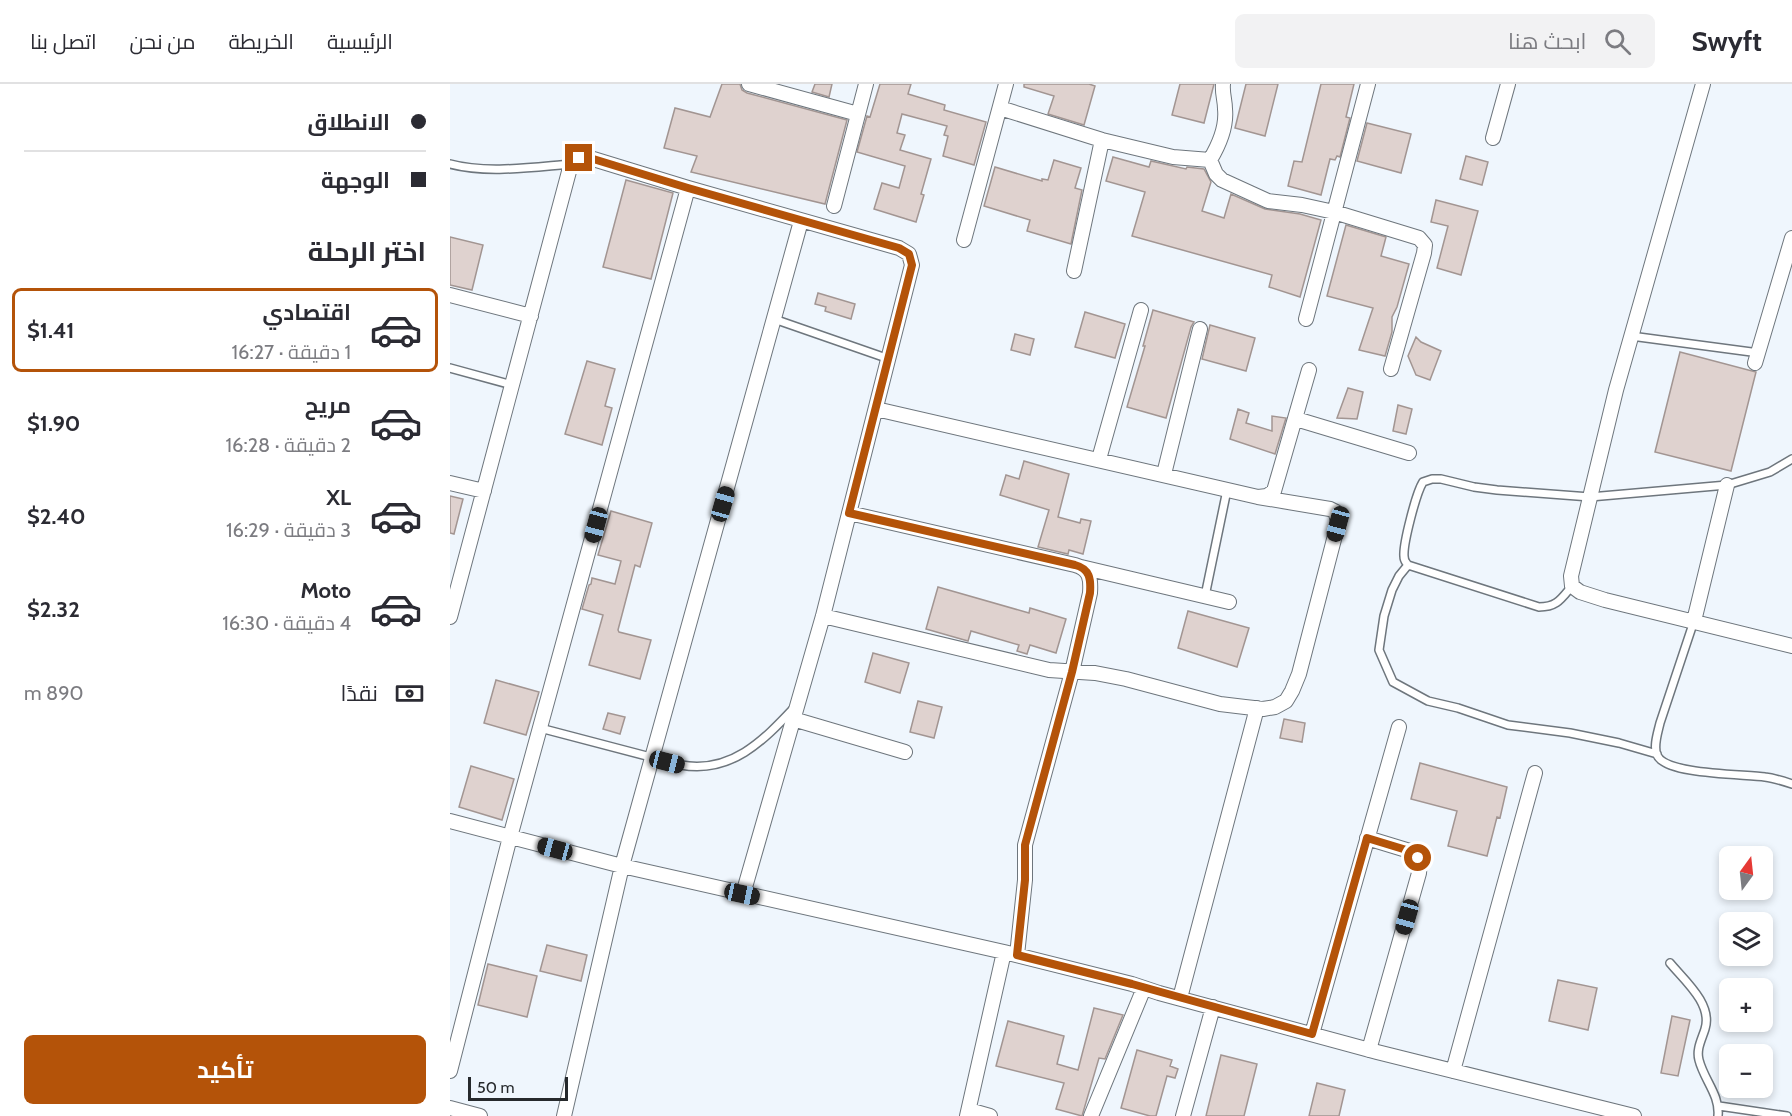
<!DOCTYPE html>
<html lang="ar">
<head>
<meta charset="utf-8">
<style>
	body { margin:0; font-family:Cabin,Cairo,sans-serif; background:#f2f2f3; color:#2b2b33; direction:rtl; height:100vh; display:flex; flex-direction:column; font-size:22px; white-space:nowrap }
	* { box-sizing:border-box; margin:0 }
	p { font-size:20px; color:#7c7c81 }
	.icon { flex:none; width:33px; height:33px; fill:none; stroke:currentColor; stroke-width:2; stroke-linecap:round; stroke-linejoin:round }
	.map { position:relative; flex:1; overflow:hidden; direction:ltr }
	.side { display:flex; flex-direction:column; background:#fff; width:450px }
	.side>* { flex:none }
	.banner { display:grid; align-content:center; height:132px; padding:0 24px; background:#fff }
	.needle { width:39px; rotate:15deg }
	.fabs { position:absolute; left:1269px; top:762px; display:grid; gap:12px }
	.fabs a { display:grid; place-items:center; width:54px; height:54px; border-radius:9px; background:#fff; box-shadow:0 3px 9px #0003; font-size:30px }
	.scale { position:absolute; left:18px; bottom:15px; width:100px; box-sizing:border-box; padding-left:6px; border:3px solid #26292c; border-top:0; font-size:16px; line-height:21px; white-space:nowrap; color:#26292c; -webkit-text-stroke:4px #eff6fd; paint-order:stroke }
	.end { position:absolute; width:27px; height:27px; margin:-14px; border:8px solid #b45309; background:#fff; box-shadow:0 0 0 3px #fff }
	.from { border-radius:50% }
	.car { position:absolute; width:18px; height:36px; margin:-18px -9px; border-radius:8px; box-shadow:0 0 4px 2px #0007; background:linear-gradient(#222 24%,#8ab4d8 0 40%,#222 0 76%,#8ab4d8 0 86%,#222 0) }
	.banner b { display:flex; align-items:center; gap:21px; height:57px; font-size:22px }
	.banner b+b { border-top:2px solid #e1e1e2 }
	.banner i { width:15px; height:15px; background:#2b2b33 }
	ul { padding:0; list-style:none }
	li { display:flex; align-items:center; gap:18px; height:84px; margin:0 12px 9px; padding:0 12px; border:3px solid transparent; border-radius:9px }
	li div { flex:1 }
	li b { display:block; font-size:22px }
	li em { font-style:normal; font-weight:700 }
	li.active { border-color:#b45309 }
	li>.icon { width:54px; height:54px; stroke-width:1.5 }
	h2 { padding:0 24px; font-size:27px; line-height:72px }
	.pay { display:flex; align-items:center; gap:15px; height:66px; padding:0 24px; font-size:22px }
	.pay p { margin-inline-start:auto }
	.primary-button { display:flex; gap:12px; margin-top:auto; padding:12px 24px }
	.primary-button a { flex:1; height:69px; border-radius:9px; background:#b45309; color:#fff; font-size:24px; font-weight:700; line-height:69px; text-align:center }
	header { display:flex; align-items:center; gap:36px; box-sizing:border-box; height:84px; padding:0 30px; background:#fff; border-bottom:2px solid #e1e1e2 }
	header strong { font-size:28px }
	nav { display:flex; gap:33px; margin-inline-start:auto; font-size:21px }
	.search { width:420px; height:54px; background:#f2f2f3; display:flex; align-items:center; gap:15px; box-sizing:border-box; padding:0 21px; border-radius:9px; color:#7c7c81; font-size:22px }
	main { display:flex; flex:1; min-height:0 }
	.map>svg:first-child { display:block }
	.building { fill:#dfd2cf; stroke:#a29592; stroke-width:1.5 }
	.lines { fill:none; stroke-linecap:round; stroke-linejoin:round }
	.lane-casing { stroke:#6e767d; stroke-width:10 }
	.street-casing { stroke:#6e767d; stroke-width:16 }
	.lane { stroke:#fff; stroke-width:7 }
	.street { stroke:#fff; stroke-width:14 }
	.route { stroke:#b45309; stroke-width:8 }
</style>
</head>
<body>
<header>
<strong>Swyft</strong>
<div class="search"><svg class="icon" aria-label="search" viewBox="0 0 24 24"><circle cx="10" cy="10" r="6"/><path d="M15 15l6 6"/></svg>ابحث هنا</div>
<nav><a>الرئيسية</a><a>الخريطة</a><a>من نحن</a><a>اتصل بنا</a></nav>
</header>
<main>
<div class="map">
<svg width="1342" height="1032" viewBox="0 0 1342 1032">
	<rect width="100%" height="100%" fill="#eff6fd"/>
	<path class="building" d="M272,0H290L292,6L297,9L397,36L375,120L241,88L247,72L214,64L225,24L260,33Z
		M365,0H382L379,13L362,8Z
		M430,0H461L458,10L495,21L494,26L536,38L524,81L493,72L498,52L494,51L497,42L452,30L447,49L455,51L450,66L481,75L471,110L474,111L466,138L424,125L432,99L449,104L455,82L407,68L417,32L420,33Z
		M574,0H639L645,2L634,41L598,30L604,12L574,3Z
		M730,0H764L754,39L722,31Z
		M796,0H828L815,52L785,44Z
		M871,0H904L896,33L900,34L890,73L887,72L885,76L880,75L871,111L838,102L844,77L852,78Z
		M917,39L961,50L951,89L907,77Z
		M1016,72L1038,78L1032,101L1010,95Z
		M663,73L699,83L701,77L736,85L737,83L754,85L761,98L752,127L774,134L781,110L815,125L850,130L871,136L850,213L819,203L822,191L682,152L695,108L656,97Z
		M604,76L631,84L625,104L632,106L621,160L577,147L580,136L534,122L545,83L592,97V95L598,96Z
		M176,96L223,109L201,195L153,183Z
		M986,116L1028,127L1011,191L987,184L998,142L981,138Z
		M896,141L936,153L931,172L959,180L947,223L942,233V248L935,272L909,266L923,224L877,212Z
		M0,153L33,161L22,206L0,201Z
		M368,209L405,220L401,235L375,227L376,223L365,220Z
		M703,226L744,238L741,243L716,334L677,323L695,262H693Z
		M635,228L675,240L665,274L625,263Z
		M760,241L805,254L796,287L752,275Z
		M565,250L584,255L580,271L561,266Z
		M966,253L971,258L991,267L980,296L966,291L958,272Z
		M1230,268L1306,288L1281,387L1205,368Z
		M137,277L165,285L155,322L162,324L152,361L115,350Z
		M898,304L913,308L907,335L887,334Z
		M948,321L962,325L956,350L943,347Z
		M788,325L799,329L796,339L822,347V332L836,334L825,370L780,355Z
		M574,377L619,390L608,433L630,439L631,435L641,437L633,470L619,466L618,470L588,463L599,426L550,411L556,391L569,395Z
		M0,412L13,415L4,450L0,449Z
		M161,427L202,439L190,483L185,481L168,546L169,548L201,556L190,595L139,581L153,531L132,525L139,501L141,500L142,494L165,500L171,477L148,471Z
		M488,503L579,529L580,524L616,535L606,569L580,561L577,570L567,567L569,561L521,547L518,557L476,545Z
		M738,527L799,544L787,583L728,564Z
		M423,569L459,579L450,609L415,598Z
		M46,596L89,608L76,651L34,639Z
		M468,617L492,623L484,654L460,648Z
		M158,629L175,633L170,650L153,645Z
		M834,635L855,639L852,658L830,654Z
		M970,679L1057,703L1050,734L1047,733L1037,772L998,762L1007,727L961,715Z
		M21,682L64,695L52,736L9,723Z
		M97,861L137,871L131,897L90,887Z
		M38,880L87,892L77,933L28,921Z
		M1108,896L1147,904L1138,946L1099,937Z
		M644,924L673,931L655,975L649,974L632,1032L606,1025L614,999L546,982L558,937L614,952L607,980L628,986Z
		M1222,932L1240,936L1228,992L1211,989Z
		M687,966L722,976L720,982L728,985L725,994L717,992L706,1032H700L671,1024Z
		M771,971L807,980L794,1032H756Z
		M867,999L895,1006L889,1032H859Z"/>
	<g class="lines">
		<defs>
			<path id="lane" d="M0,80C37,90 83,83 121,80
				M324,235L439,275
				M1181,252L1309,269
				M0,284L62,301
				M958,481L949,492L942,506L934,532L929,566L943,598L978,617L1008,624L1058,641L1120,649L1169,659L1207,670
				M1122,502C1111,515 1107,523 1089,523L958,481C955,477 954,477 954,472C953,460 966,409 973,398L982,395H991L1024,403L1047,406L1140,413L1277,401L1320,388L1342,375
				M755,512L777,406
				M1244,537L1210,639C1208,648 1203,662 1207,671C1215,691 1295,690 1315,693C1324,694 1333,697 1342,700
				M90,644L231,681C281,690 313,657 344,624
				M1220,879C1234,896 1263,920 1255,945C1252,955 1246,965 1249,976C1254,996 1270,1011 1268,1032
				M1269,1022L1337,1032"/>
			<path id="street" d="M299,0L408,30
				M1253,0L1166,306L1121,492L1122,502L1130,508L1155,516L1342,562
				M550,24L652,56L723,73L760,76C769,61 777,44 775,25C775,16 772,9 773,0
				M1043,54L1058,0
				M760,76L766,90L772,96L818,117L852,121L884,128L969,154L975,161L974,169L941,285
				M384,122L416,0
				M514,156L556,0
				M624,187L652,56
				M0,211L81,232
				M856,235L918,0
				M1305,279L1342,154
				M426,325L808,413L817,412L824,407L859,286
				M846,335L959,369
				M649,375L691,226
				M714,390L750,245
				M0,399L34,407
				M399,429L625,481C640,485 641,495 640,509L622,588L575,761V796L567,871
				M631,483L779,518
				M373,532L599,586L645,589L676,595L770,620L795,623L813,625L825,623L836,617L842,607L849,590L888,440L886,428L880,425L808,413
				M0,533L121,80L129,74H140L238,104L449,164L459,170L462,181L373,532L293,810
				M1244,537L1277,401
				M343,635L455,668
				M0,737L172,782L554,868
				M917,754L963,768C969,775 970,780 969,789L919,966
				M730,914L807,624
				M862,950L949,643
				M0,987L60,753L238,104
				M1003,987L1085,689
				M0,1024L30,1032
				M519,1026L540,1032
				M114,1032L172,782L351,137
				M517,1032L554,868L682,900L709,909L927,968L1184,1032
				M641,1032L694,904
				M733,1032L763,923"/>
		</defs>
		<use href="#lane" class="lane-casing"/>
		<use href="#street" class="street-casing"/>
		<use href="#lane" class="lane"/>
		<use href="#street" class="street"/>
	</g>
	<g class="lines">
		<path class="route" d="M129,74H140L238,104L449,164L459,170L462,181L399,429L625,481C640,485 641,495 640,509L622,588L575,761V796L567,871L682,900L862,950L917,754L963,768L968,774"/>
	</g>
</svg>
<div class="fabs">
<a><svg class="needle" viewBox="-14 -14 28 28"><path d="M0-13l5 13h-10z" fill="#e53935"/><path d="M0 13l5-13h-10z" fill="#7c7c81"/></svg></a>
<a><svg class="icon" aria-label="layers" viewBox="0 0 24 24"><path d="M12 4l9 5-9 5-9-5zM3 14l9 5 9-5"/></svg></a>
<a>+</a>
<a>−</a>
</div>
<div class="scale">50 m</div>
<i class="end from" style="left:968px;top:774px"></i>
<i class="end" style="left:129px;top:74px"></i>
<i class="car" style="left:273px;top:420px;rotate:16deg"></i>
<i class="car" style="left:888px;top:440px;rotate:195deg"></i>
<i class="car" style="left:146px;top:441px;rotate:195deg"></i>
<i class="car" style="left:217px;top:678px;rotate:104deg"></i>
<i class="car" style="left:105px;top:765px;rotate:285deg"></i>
<i class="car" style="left:292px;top:810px;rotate:102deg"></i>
<i class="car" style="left:957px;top:833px;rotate:196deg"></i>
</div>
<section class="side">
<div class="banner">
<b><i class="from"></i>الانطلاق</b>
<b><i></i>الوجهة</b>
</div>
<h2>اختر الرحلة</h2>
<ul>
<li class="active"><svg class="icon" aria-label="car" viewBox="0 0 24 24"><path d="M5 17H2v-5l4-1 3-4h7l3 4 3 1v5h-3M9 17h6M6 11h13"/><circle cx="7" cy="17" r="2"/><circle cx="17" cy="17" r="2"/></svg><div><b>اقتصادي</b><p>1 دقيقة · 16:27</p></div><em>$1.41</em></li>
<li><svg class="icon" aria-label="car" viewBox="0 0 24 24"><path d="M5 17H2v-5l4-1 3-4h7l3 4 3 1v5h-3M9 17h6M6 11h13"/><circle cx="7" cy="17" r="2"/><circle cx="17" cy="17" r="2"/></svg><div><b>مريح</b><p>2 دقيقة · 16:28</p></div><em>$1.90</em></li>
<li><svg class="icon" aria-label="car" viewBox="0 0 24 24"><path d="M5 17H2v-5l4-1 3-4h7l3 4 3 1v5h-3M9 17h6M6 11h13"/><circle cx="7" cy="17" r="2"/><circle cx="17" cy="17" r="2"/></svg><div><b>XL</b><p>3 دقيقة · 16:29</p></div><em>$2.40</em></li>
<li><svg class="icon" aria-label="car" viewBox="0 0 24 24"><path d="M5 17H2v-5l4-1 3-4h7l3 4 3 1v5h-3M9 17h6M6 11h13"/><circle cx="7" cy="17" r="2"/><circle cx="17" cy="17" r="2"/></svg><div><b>Moto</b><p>4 دقيقة · 16:30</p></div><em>$2.32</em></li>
</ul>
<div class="pay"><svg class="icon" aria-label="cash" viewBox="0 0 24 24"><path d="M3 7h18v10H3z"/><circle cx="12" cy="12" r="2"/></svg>نقدًا<p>890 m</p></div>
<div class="primary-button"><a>تأكيد</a></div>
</section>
</main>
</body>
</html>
